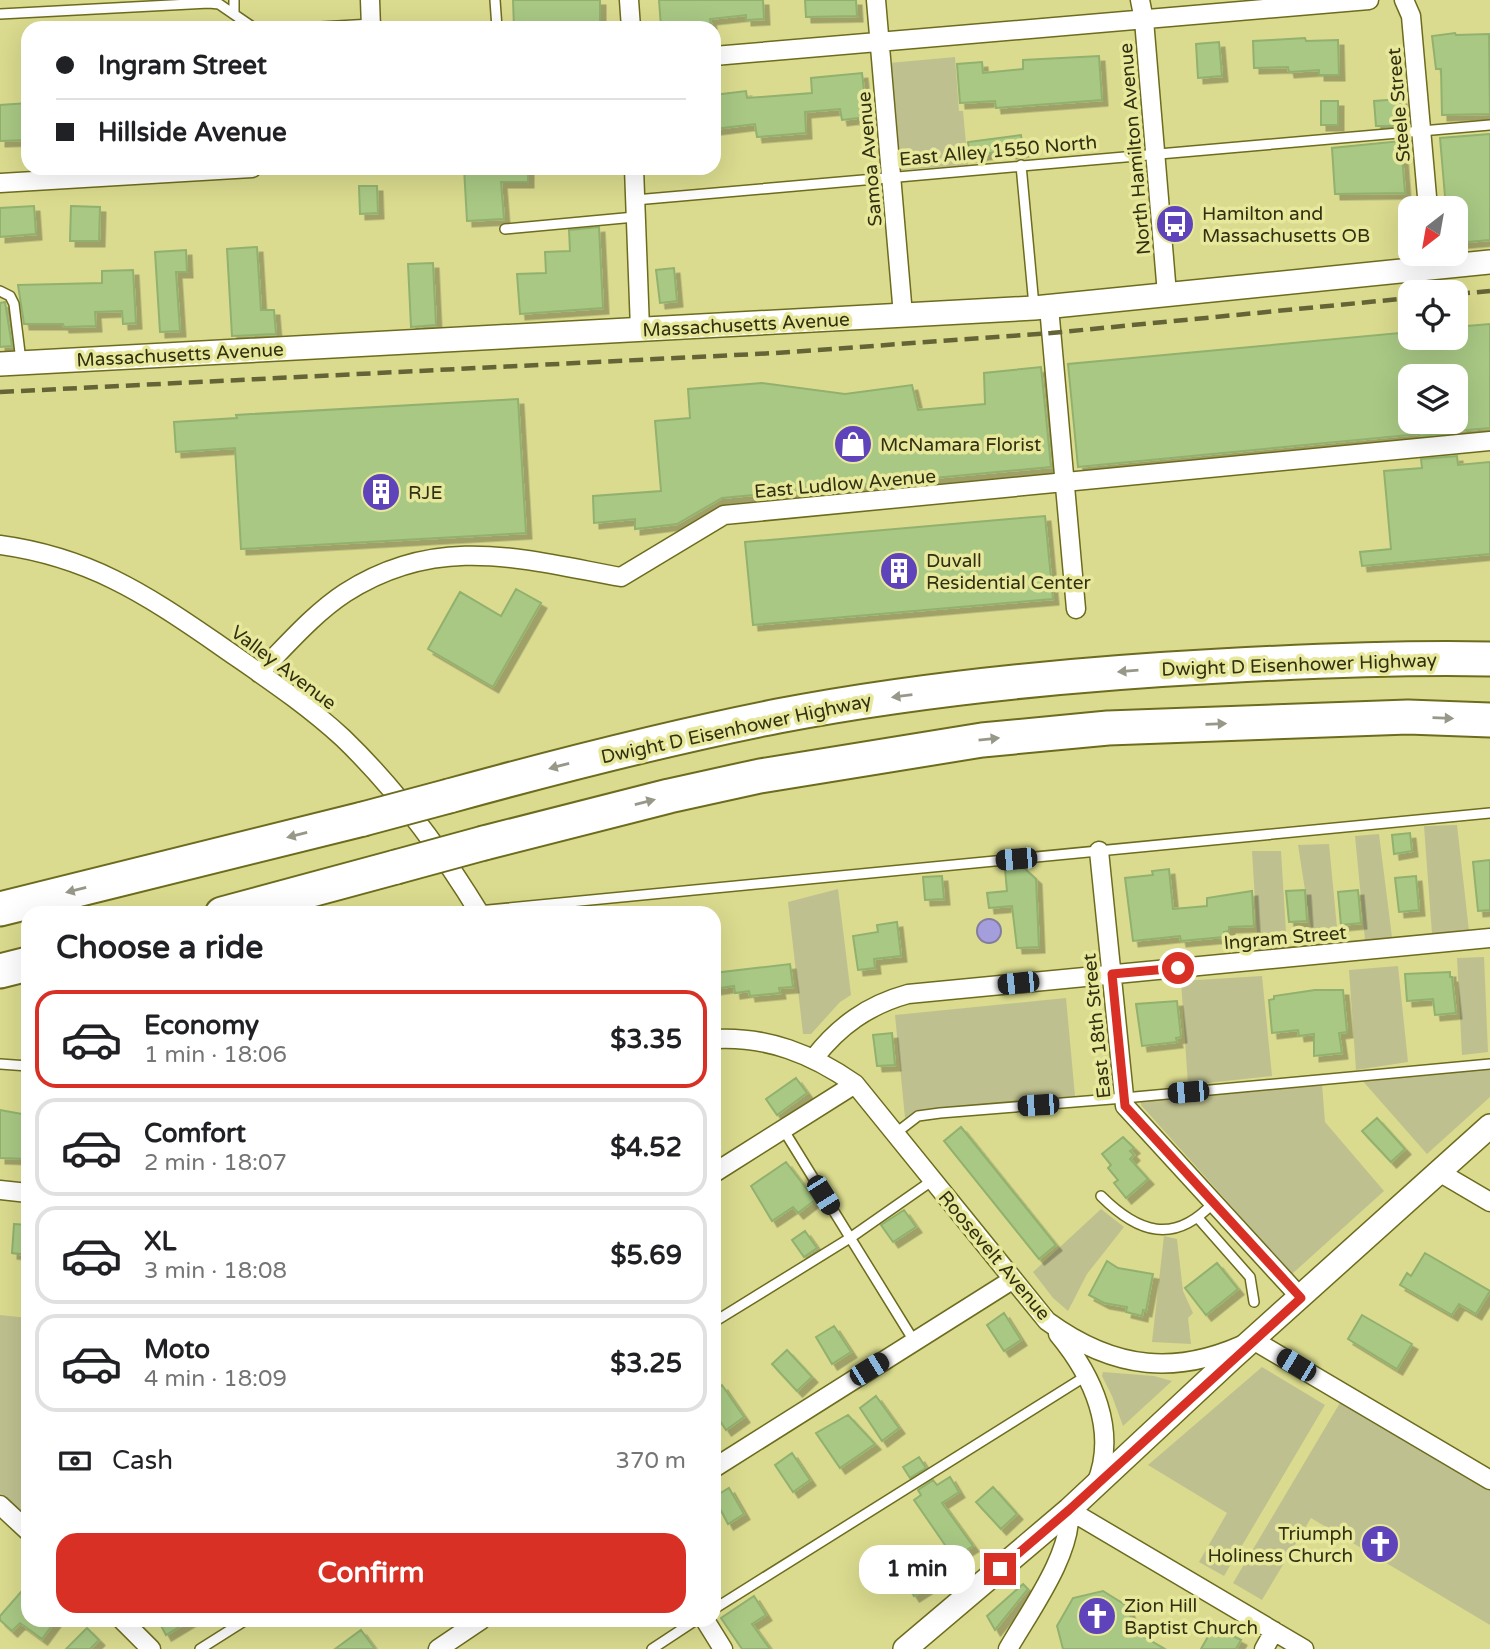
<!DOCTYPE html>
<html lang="en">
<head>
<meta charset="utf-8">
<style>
	body { margin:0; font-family:"Varela Round",sans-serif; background:#f6f6f6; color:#202124; height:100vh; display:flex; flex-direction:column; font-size:26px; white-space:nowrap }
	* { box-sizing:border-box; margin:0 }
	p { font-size:23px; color:#757577 }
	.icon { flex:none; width:38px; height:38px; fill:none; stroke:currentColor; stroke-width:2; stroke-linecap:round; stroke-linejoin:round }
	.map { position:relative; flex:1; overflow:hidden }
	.panel { position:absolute; left:21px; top:906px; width:700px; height:721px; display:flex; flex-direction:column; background:#fff; border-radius:21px; box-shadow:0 7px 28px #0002 }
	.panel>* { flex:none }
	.banner { position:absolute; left:21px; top:21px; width:700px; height:154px; border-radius:21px; box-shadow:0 7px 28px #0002; display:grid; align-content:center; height:154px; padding:0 35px; background:#fff }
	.needle { width:46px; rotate:211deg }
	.controls { position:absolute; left:1398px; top:196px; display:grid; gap:14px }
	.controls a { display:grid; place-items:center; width:70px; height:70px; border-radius:14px; background:#fff; box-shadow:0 7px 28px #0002; font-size:35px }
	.end { position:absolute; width:32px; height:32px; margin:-16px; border:9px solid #d93025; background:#fff; box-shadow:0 0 0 4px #fff }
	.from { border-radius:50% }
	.bubble { position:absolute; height:49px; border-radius:21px; background:#fff; box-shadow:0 7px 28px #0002; font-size:23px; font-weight:700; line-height:49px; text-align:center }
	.car { position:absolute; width:21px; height:42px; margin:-21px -10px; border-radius:9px; box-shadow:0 0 5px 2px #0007; background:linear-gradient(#222 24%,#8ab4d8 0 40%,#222 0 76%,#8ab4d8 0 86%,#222 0) }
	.banner b { display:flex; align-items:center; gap:24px; height:66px; font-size:26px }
	.banner b+b { border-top:2px solid #e0e0e0 }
	.banner i { width:18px; height:18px; background:#202124 }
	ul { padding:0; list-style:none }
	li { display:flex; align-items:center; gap:21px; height:98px; margin:0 14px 10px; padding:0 21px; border:4px solid #e0e0e0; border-radius:21px }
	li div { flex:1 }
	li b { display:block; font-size:26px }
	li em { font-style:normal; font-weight:700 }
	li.current { border-color:#d93025 }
	li>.icon { width:63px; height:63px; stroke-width:1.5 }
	h2 { padding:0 35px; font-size:32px; line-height:84px }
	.pay { display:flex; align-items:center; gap:18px; height:77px; padding:0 35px; font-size:26px }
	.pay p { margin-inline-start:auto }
	.primary-button { display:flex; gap:14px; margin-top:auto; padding:14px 35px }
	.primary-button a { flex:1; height:80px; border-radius:21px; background:#d93025; color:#fff; font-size:28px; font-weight:700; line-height:80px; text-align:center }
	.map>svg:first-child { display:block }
	.green { fill:#bfc08f }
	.water { fill:#a59edc; stroke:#827d9f; stroke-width:2 }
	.building { fill:#a8c884; stroke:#92b16e; stroke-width:2; filter:url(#shadow) }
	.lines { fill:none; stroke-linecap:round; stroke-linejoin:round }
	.service-casing { stroke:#6d6c1e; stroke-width:12 }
	.minor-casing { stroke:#6d6c1e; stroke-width:21 }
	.tertiary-casing { stroke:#6d6c1e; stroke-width:26 }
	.motorway-casing { stroke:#6d6c1e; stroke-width:37 }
	.service { stroke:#fff; stroke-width:9 }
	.minor { stroke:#fff; stroke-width:18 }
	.tertiary { stroke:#fff; stroke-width:23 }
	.motorway { stroke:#fff; stroke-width:33 }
	.rail { stroke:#646437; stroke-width:4.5; stroke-dasharray:14 7; stroke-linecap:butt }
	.motorway-bridge-casing { stroke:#6d6c1e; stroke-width:37; stroke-linecap:butt }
	.motorway-bridge { stroke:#fff; stroke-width:33 }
	.oneway { fill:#989888 }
	.route { stroke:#d93025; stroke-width:9 }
	.labels { text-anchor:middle; stroke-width:7; stroke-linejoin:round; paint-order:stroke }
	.street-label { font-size:19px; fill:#313112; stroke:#e7e89b }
	.poi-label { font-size:19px; fill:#313112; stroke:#e7e89b; text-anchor:start }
</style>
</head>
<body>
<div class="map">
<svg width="1490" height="1649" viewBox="0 0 1490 1649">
	<defs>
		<filter id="shadow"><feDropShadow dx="5.5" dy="5.5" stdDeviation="0" flood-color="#0004"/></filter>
	</defs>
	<rect width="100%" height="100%" fill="#dadb8e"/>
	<path class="green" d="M955,57L959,111H963L968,165L901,170L898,169L889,63Z
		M1457,825L1469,931L1432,934L1424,826Z
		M1379,834L1392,937L1365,940L1355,836Z
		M1329,844L1338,938L1313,941L1298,845Z
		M1252,851H1281L1287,948L1258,950Z
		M838,889L851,995L840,1002L811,1034H803L788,902Z
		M1484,957L1488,1052L1462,1055L1457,958Z
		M1398,966L1408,1062L1356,1070L1349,970Z
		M1262,976L1272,1076L1188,1085L1181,981Z
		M1066,998L1075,1096L915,1111L905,1118L895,1015Z
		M1490,1067V1097L1427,1154L1361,1079Z
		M1322,1084L1325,1122L1384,1191L1292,1274L1141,1105V1100Z
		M1101,1209L1124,1227L1087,1274L1068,1311L1053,1298L1033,1272Z
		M1164,1236L1177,1239L1183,1291L1193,1313L1188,1318L1191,1344L1152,1342Z
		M0,1315L28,1318V1519L0,1493Z
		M1262,1367L1325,1405L1224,1576L1199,1562L1227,1513L1148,1465Z
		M1103,1372L1154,1376L1172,1381L1123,1426L1112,1396L1102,1376Z
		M1341,1401L1490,1488V1625L1311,1518L1262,1600L1233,1583Z"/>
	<path class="water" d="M977 931a12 12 0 1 1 24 0a12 12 0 1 1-24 0Z"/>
	<path class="building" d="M513,0H600V28H514Z
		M659,0H763L764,19L746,20V15L710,19L711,23L661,27Z
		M805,0H856L857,16L806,17Z
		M1455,33L1456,35L1489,34L1490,114L1442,115L1441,69H1436L1432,36Z
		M1305,38L1306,41L1338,40L1339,75H1319V70L1289,72L1288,67L1254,68L1253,41Z
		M1219,42L1222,76L1198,78L1196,44Z
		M1099,56L1102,100L996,108L995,101L960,103L957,64L982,62L983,73L1023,69V60Z
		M862,73L867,117L842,120L840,109L805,112L806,133L757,137L755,124L714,129V95L746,91L747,98L812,93L811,78Z
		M1401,99L1404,126H1376L1374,101Z
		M1321,101H1338V125H1321Z
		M28,103V140L0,141V105Z
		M1490,134V240L1456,243V208H1446L1440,138Z
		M1021,135L1023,151L1011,153L1010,150L970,156L968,142Z
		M1401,141L1405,193L1335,194L1332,148Z
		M464,168H528V182H501L504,219L467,221Z
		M359,186H377L378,213L360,214Z
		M34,206L36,234L0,237V208Z
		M71,206L100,207L99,241H70Z
		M599,227L603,308L520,314L517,274L546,273L545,252L570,251L569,230Z
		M257,247L261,310H274L276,334L232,336L227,249Z
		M186,250L187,272H176L180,331L160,332L155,252Z
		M433,263L436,325L411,327L408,264Z
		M674,268L677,301L660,303L656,270Z
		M133,270L136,323L123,324L122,311L95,312L96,326L64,327L63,324H24L18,285L102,283V271Z
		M5,302L12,346L0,347V303Z
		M1490,324V428L1456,431V376H1410V422H1454L1455,433L1419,436V434L1078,467L1068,364L1410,332V338H1456V327Z
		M1041,367L1051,467L722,498L677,524L635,529V519L594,523L593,496L661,491L655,421L690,418L688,389L762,383L845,394L912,385L918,410L985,404L984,373Z
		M518,399L526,533L241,549L235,448L176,452L174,422L237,418L236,415Z
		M1457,456L1458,465L1490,462V554L1362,566L1360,552L1391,549L1384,471L1422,468L1421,459Z
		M1045,516L1053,599L753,625L745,542Z
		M516,589L541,603L493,687L428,649L460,592L501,616Z
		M1410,833L1412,851L1394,854L1392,835Z
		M1490,860V910L1478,911L1473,862Z
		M1023,867L1036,879L1039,947L1017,948L1012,906L989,908L987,893L1007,891L1005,869Z
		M1169,869L1173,909L1207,906V898L1252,891L1254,926L1229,927V931L1224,932V937L1181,941L1180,936L1133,941L1125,878L1153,875L1152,871Z
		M942,876L944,899L925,900L923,877Z
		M1416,876L1419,910L1399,912L1395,878Z
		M1305,890L1307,921L1289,922L1286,891Z
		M1358,890L1361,923L1341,925L1338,892Z
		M897,922L901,956L874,959L875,968L858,970L853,936L878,932L877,925Z
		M790,964L793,987L779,988L780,993L750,996L749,991L735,993L734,986L714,989V973Z
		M1450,972V977H1452L1456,1013L1435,1015L1433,999L1407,1001L1405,974Z
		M1315,990H1343L1347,1032L1339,1033L1342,1053L1314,1056V1034L1299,1036L1298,1030L1272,1033L1269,1000L1274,999V996Z
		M1177,1001L1181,1037L1176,1038L1177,1042L1142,1046L1136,1004Z
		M892,1033L895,1065L877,1066L873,1035Z
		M796,1078L807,1093L777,1115L766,1099Z
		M0,1110L28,1115V1159L0,1158Z
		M1377,1118L1405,1149L1391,1162L1362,1131Z
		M961,1127L1056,1245L1039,1259L944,1141Z
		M1123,1137L1134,1148L1130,1151L1134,1155L1130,1159L1148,1179L1126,1198L1114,1183L1118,1180L1108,1168L1111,1165L1102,1154Z
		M786,1162L815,1200L798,1213L793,1207L772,1221L751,1186Z
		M904,1210L916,1227L893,1242L881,1225Z
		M14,1224L28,1225V1255L12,1253Z
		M805,1231L817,1248L804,1257L792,1240Z
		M1425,1253L1490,1291L1476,1314L1459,1304L1452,1315L1400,1285L1407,1273L1411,1276Z
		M1107,1261L1118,1268L1153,1274L1146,1311L1143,1310L1142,1316L1126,1312L1127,1307L1104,1303L1089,1295Z
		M1217,1263L1238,1289L1206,1315L1185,1288Z
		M1004,1313L1021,1340L1004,1351L987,1325Z
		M1362,1315L1412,1344L1397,1369L1348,1339Z
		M834,1326L851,1352L832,1364L816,1337Z
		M787,1350L812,1377L797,1391L772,1364Z
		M722,1385L744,1417L726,1430L714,1412V1391Z
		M876,1396L899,1428L882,1441L860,1408Z
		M848,1415L875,1444L840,1468L816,1433Z
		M792,1453L810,1480L793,1492L775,1465Z
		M919,1457L926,1468L910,1478L903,1467Z
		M950,1477L959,1492L942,1503L973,1546L954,1558L914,1500L921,1495L918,1490L933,1480L937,1485Z
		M993,1487L1017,1514L1001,1529L976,1502Z
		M729,1488L744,1514L728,1524L714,1497Z
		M910,1548L933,1584L914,1596L891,1560Z
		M28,1584V1620H56L42,1639L20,1623L12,1631L0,1620V1616Z
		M1023,1584L1028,1589L995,1630L987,1616Z
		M1103,1591L1127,1606L1136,1632L1165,1649H1063L1057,1626L1073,1598Z
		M754,1596L766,1615L752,1624L770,1649H742L721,1618Z
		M158,1620H191L166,1635Z
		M1214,1626L1241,1640L1236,1649H1201Z
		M87,1628L99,1640L90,1649H66Z
		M361,1630L375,1649H335Z"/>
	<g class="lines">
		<defs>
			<path id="service" d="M234,0V14
				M495,0L497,28
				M0,14L209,3L219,4L254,28
				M304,28L371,24
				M1021,165L1034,306
				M635,200L1490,125
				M505,229L635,217
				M0,291L10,296L14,304L21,361
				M478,911L1490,813
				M0,1064L28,1066
				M783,1129L914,1341
				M896,1133L918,1116L940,1113L1124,1098L1490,1064
				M1101,1196C1138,1233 1174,1245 1213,1203
				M1198,1218L1250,1277L1254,1302
				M714,1322L850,1238L933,1180
				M714,1609L1086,1376
				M200,1649L246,1620
				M652,1649L696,1620"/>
			<path id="minor" d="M370,0L371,28
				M629,0L631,28
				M876,0L903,315
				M1140,0L1144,20L1167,294
				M1404,0L1411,16L1428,208
				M714,56L1369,0
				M634,168L640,329
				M0,183L252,168
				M1049,307L1076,609
				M0,545C88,557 144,593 215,642C259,673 304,702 343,738C397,790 441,850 480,914
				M259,673C286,646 313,614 345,593C438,533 521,559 621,577L724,515L1490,441
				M1099,851L1125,1106L1301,1298
				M714,1039C767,1036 812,1054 855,1084L1047,1321C1114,1370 1178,1377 1253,1340L1490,1480
				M814,1058C839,1026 868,1005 908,994L1490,938
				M1439,1172L1490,1202
				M714,1173L855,1084
				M0,1190L28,1193
				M1058,1334C1093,1376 1118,1431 1096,1484
				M714,1468L1012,1280
				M0,1505L28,1531
				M1069,1510L1304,1649
				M122,1620L151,1649
				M705,1620L723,1649
				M438,1649L481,1620
				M1008,1649C1029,1612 1073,1553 1069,1510
				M1264,1649L1274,1631"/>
			<path id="tertiary" d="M0,364L1034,308L1490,262
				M905,1649L1069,1510L1232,1358L1490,1126"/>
			<path id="motorway" d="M449,796C558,766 667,738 778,716C924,688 1072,674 1220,666C1310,661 1400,657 1490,659
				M484,843L669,796L760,776L982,740L1108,728L1408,717L1490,720
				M0,909L363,819
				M222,914L396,867
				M0,971L28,964"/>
		</defs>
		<use href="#service" class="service-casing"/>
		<use href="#minor" class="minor-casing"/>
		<use href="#tertiary" class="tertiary-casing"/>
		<use href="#motorway" class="motorway-casing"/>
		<use href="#service" class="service"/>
		<use href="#minor" class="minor"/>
		<use href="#tertiary" class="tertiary"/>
		<use href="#motorway" class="motorway"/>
		<path class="rail" d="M1456,294L1490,291
			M0,392L776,353L1051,333L1410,298"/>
		<defs>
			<path id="motorway-bridge" d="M363,819L449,796
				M396,867L484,843"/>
		</defs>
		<use href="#motorway-bridge" class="motorway-bridge-casing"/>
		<use href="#motorway-bridge" class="motorway-bridge"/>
	</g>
	<defs><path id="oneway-solid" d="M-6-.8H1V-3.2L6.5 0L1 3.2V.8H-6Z" transform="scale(1.75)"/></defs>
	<g class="oneway">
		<use href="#oneway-solid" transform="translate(1128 671) rotate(175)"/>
		<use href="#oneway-solid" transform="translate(902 696) rotate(173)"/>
		<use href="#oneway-solid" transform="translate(1443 718) rotate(2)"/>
		<use href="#oneway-solid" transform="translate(1216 724) rotate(-2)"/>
		<use href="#oneway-solid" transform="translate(989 739) rotate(-6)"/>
		<use href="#oneway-solid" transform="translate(559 766) rotate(165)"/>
		<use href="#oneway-solid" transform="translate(645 802) rotate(-14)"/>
		<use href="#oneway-solid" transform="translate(297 835) rotate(166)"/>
		<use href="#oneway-solid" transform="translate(76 890) rotate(166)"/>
	</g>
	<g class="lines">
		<path class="route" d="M1000,1569L1069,1510L1301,1298L1125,1106L1112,974L1178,968"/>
	</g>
	<defs>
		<symbol id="bus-disc" viewBox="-11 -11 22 22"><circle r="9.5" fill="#5f43bb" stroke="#e7e89b"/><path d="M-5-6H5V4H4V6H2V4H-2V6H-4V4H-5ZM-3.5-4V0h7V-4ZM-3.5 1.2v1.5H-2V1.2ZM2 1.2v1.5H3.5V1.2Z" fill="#fff"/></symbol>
		<symbol id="shop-disc" viewBox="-11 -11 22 22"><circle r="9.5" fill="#5f43bb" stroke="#e7e89b"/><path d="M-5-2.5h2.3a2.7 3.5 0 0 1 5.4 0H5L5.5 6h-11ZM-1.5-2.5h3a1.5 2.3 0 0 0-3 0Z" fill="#fff"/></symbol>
		<symbol id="building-disc" viewBox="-11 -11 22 22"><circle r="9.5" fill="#5f43bb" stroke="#e7e89b"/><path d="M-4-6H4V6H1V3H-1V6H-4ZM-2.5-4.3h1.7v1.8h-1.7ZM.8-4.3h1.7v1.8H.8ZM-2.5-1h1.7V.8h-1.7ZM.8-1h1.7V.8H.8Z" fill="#fff"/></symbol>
		<symbol id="church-disc" viewBox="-11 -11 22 22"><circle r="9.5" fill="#5f43bb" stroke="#e7e89b"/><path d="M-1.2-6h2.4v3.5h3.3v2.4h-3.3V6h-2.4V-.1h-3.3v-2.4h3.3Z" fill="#fff"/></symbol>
	</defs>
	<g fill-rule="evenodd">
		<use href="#bus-disc" x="1153" y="202" width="44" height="44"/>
		<use href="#shop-disc" x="831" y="422" width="44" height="44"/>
		<use href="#building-disc" x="359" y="470" width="44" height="44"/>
		<use href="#building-disc" x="877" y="549" width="44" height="44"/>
		<use href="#church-disc" x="1358" y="1522" width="44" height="44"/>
		<use href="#church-disc" x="1075" y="1594" width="44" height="44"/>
	</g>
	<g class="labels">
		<g class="street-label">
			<text transform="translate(1398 105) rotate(-95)" y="7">Steele Street</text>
			<text transform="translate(1134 149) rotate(-95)" y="7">North Hamilton Avenue</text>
			<text transform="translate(998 150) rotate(-5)" y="7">East Alley 1550 North</text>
			<text transform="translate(869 159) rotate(-95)" y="7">Samoa Avenue</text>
			<text transform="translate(746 324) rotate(-3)" y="7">Massachusetts Avenue</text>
			<text transform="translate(180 354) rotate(-3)" y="7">Massachusetts Avenue</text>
			<text transform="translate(845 483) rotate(-5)" y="7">East Ludlow Avenue</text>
			<text transform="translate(1299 664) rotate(-2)" y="7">Dwight D Eisenhower Highway</text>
			<text transform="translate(284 667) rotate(37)" y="7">Valley Avenue</text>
			<text transform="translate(736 728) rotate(-12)" y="7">Dwight D Eisenhower Highway</text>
			<text transform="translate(1285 937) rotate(-5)" y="7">Ingram Street</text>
			<text transform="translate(1096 1026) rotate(-96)" y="7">East 18th Street</text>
			<text transform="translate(995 1255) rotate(50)" y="7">Roosevelt Avenue</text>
		</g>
		<g class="poi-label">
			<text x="1202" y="220">Hamilton and<tspan x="1202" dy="22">Massachusetts OB</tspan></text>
			<text x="880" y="451">McNamara Florist</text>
			<text x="408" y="499">RJE</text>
			<text x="926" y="567">Duvall<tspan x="926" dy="22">Residential Center</tspan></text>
			<text x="1353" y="1540" text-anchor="end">Triumph<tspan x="1353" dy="22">Holiness Church</tspan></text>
			<text x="1124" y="1612">Zion Hill<tspan x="1124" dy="22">Baptist Church</tspan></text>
		</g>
	</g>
</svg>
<div class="controls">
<a><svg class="needle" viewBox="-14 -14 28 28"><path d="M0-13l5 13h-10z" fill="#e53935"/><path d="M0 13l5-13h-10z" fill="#757577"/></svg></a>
<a><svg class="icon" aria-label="locate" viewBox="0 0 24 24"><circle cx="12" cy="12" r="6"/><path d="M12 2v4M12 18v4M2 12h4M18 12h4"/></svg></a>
<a><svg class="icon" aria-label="layers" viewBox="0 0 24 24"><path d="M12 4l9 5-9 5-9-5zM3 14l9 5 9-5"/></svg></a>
</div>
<i class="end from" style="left:1178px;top:968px"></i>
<i class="end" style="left:1000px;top:1569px"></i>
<div class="bubble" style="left:859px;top:1545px;width:116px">1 min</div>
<i class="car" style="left:1016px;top:859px;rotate:265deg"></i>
<i class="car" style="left:1018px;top:983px;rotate:264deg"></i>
<i class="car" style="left:1188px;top:1092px;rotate:265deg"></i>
<i class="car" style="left:1038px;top:1105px;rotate:266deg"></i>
<i class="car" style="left:823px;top:1195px;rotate:148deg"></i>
<i class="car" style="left:1296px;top:1365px;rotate:301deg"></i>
<i class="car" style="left:869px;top:1369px;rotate:58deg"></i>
<div class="banner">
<b><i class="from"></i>Ingram Street</b>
<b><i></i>Hillside Avenue</b>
</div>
<section class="panel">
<h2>Choose a ride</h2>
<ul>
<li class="current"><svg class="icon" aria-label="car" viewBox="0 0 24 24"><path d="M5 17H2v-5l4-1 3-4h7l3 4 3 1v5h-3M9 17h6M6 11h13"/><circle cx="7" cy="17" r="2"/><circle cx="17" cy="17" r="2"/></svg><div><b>Economy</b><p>1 min · 18:06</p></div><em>$3.35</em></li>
<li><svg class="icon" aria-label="car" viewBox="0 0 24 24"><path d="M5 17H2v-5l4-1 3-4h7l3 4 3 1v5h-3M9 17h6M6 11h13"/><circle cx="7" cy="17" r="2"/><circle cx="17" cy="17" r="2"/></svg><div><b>Comfort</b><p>2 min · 18:07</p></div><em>$4.52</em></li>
<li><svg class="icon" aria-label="car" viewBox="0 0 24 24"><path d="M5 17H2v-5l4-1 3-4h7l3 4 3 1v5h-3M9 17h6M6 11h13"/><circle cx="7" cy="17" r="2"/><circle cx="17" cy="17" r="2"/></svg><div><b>XL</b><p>3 min · 18:08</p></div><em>$5.69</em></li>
<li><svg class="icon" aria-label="car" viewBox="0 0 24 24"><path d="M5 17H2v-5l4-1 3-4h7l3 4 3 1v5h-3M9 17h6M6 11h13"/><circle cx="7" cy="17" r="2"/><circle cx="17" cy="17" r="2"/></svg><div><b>Moto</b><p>4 min · 18:09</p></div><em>$3.25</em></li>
</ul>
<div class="pay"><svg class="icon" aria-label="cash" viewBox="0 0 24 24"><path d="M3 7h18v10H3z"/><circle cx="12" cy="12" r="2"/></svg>Cash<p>370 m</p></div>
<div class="primary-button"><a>Confirm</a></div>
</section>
</div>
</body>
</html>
